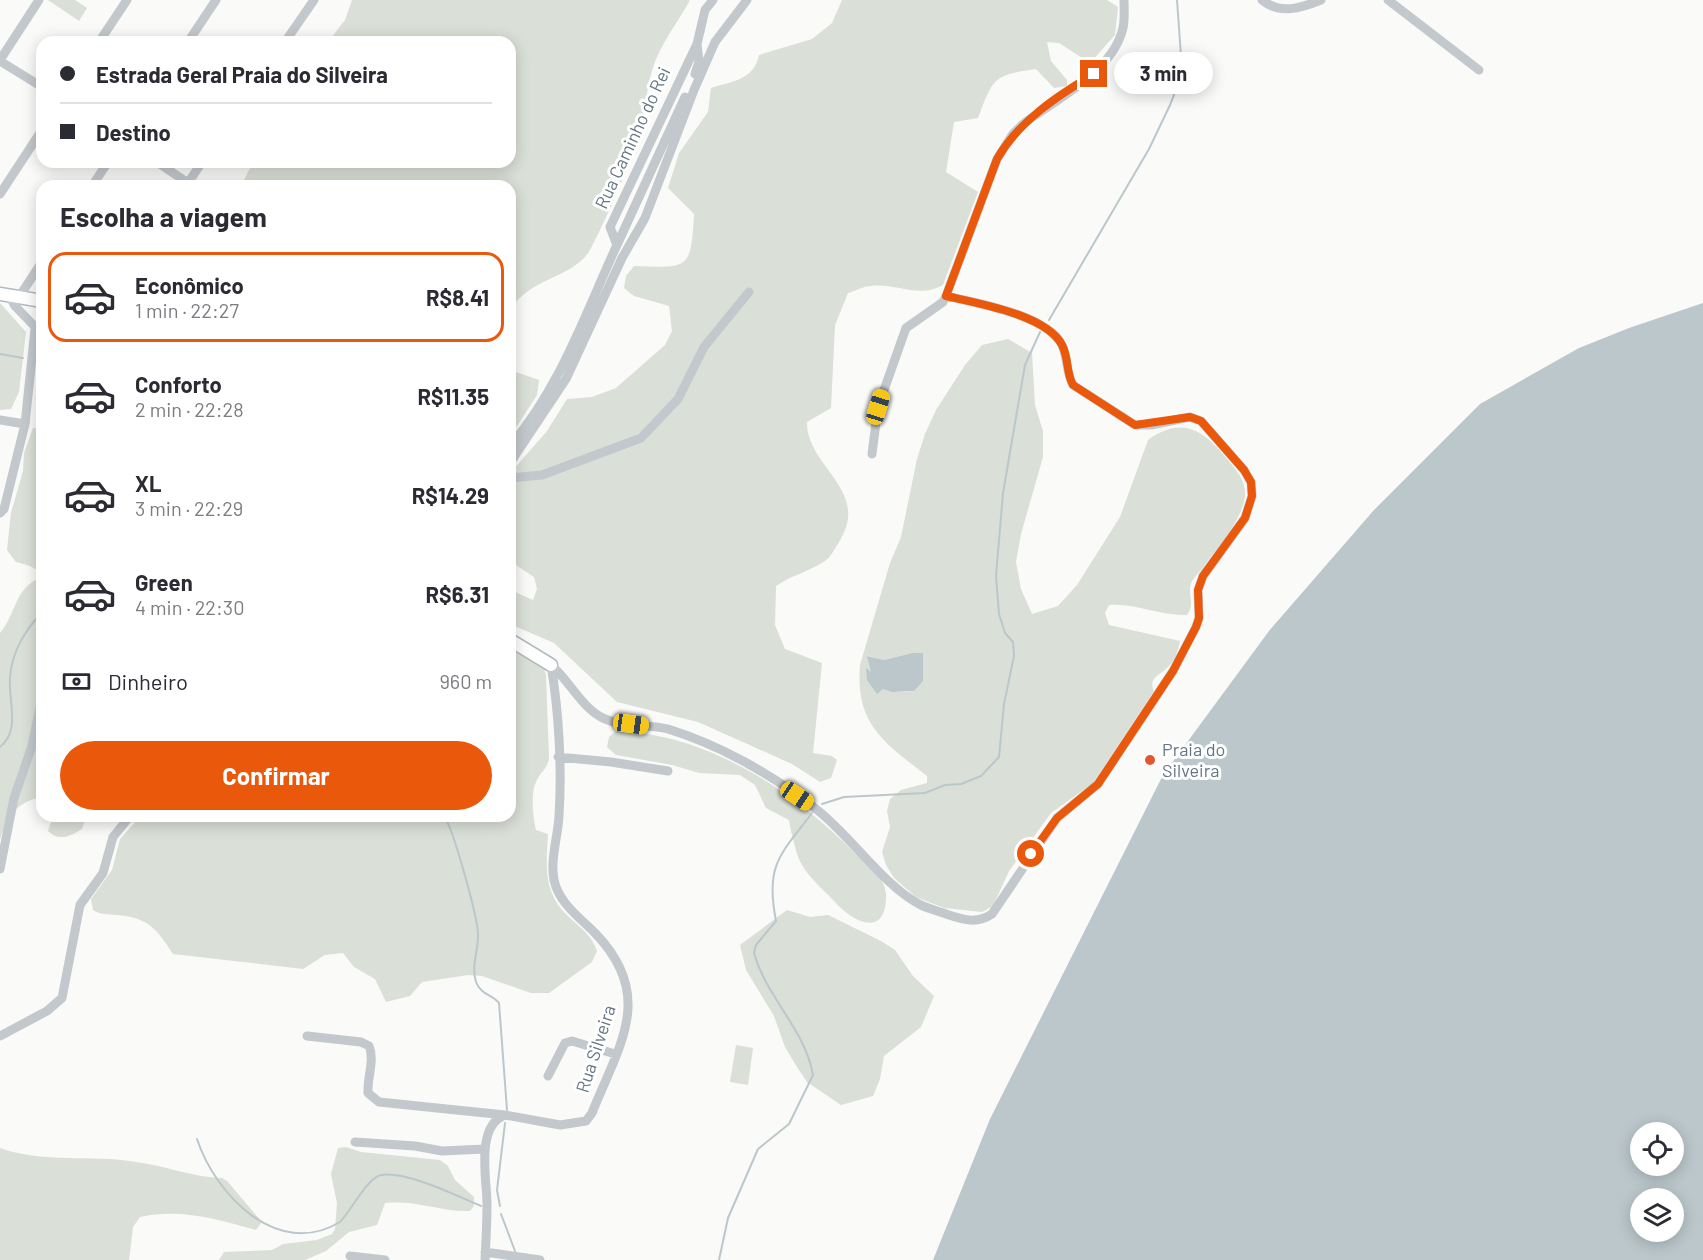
<!DOCTYPE html>
<html lang="pt">
<head>
<meta charset="utf-8">
<style>
	body { margin:0; font-family:Barlow,sans-serif; background:#f2f2f3; color:#2b2b33; height:100vh; display:flex; flex-direction:column; font-size:22px; white-space:nowrap }
	* { box-sizing:border-box; margin:0 }
	p { font-size:20px; color:#7c7c81 }
	.icon { flex:none; width:33px; height:33px; fill:none; stroke:currentColor; stroke-width:2; stroke-linecap:round; stroke-linejoin:round }
	.map { position:relative; flex:1; overflow:hidden }
	.panel { position:absolute; left:36px; top:180px; width:480px; height:642px; display:flex; flex-direction:column; background:#fff; border-radius:18px; box-shadow:0 3px 15px #0003 }
	.panel>* { flex:none }
	.hud { position:absolute; left:36px; top:36px; width:480px; height:132px; border-radius:18px; box-shadow:0 3px 15px #0003; display:grid; align-content:center; height:132px; padding:0 24px; background:#fff }
	.fabs { position:absolute; left:1630px; top:1122px; display:grid; gap:12px }
	.fabs a { display:grid; place-items:center; width:54px; height:54px; border-radius:50%; background:#fff; box-shadow:0 3px 15px #0003; font-size:30px }
	.end { position:absolute; width:27px; height:27px; margin:-14px; border:8px solid #ea580c; background:#fff; box-shadow:0 0 0 3px #fff }
	.from { border-radius:50% }
	.bubble { position:absolute; height:42px; border-radius:21px; background:#fff; box-shadow:0 3px 15px #0003; font-size:20px; font-weight:700; line-height:42px; text-align:center }
	.car { position:absolute; width:18px; height:36px; margin:-18px -9px; border-radius:8px; box-shadow:0 0 4px 2px #0007; background:linear-gradient(#f5c518 24%,#345 0 40%,#f5c518 0 76%,#345 0 86%,#f5c518 0) }
	.hud b { display:flex; align-items:center; gap:21px; height:57px; font-size:22px }
	.hud b+b { border-top:2px solid #e1e1e2 }
	.hud i { width:15px; height:15px; background:#2b2b33 }
	ul { padding:0; list-style:none }
	li { display:flex; align-items:center; gap:18px; height:90px; margin:0 12px 9px; padding:0 12px; border:3px solid transparent; border-radius:18px }
	li div { flex:1 }
	li b { display:block; font-size:22px }
	li em { font-style:normal; font-weight:700 }
	li.selected { border-color:#ea580c }
	li>.icon { width:54px; height:54px; stroke-width:1.5 }
	h2 { padding:0 24px; font-size:27px; line-height:72px }
	.pay { display:flex; align-items:center; gap:15px; height:66px; padding:0 24px; font-size:22px }
	.pay p { margin-inline-start:auto }
	.primary-button { display:flex; gap:12px; margin-top:auto; padding:12px 24px }
	.primary-button a { flex:1; height:69px; border-radius:36px; background:#ea580c; color:#fff; font-size:24px; font-weight:700; line-height:69px; text-align:center }
	.map>svg:first-child { display:block }
	.green { fill:#dadfd7; fill-rule:evenodd }
	.water { fill:#bbc7cb; fill-rule:evenodd }
	.lines { fill:none; stroke-linecap:round; stroke-linejoin:round }
	.stream { stroke:#bbc7cb; stroke-width:2 }
	.secondary-casing { stroke:#b3babf; stroke-width:15 }
	.street { stroke:#c3c8cc; stroke-width:9 }
	.secondary { stroke:#fff; stroke-width:12 }
	.route { stroke:#ea580c; stroke-width:8 }
	.poi-dot { fill:#e4572e; stroke:#fff; stroke-width:2 }
	.labels { text-anchor:middle; stroke-width:6; stroke-linejoin:round; paint-order:stroke }
	.street-label { font-size:18px; fill:#657683; stroke:#fff }
	.poi-label { font-size:18px; fill:#657683; stroke:#fff; text-anchor:start }
</style>
</head>
<body>
<div class="map">
<svg width="1703" height="1260" viewBox="0 0 1703 1260">
	<rect width="100%" height="100%" fill="#fafaf8"/>
	<path class="green" d="M48,0H75L87,8L79,21Z
		M352,0H690C679,20 665,38 656,59C647,81 646,107 640,130C628,170 610,211 591,248C576,278 531,276 510,310V186H241L253,162H510V42H328L345,20Z
		M842,0H1107L1118,7L1115,35L1090,63L1059,43L1047,42L1051,61L1067,80V86L1054,88L1036,69C993,75 993,78 978,118L954,122L946,172L978,192L943,285C918,299 897,283 871,286C864,286 855,291 848,293L835,325L831,408L807,422C806,467 872,490 839,542C835,548 831,557 825,561C810,571 792,575 776,586L775,625L785,649L822,663L813,753L832,756L837,760L831,778L820,782L792,764L698,722L617,702L554,643L510,624V590L533,600L537,589L534,577L510,561L513,470L547,431L567,399L592,397L616,388L665,345L672,331L669,306L634,296L624,288L626,276L634,266C689,268 691,270 694,214L668,188L679,153L708,112L711,88C733,81 754,80 759,55L812,39L832,23Z
		M0,303L26,332L19,392L11,409L0,410Z
		M1008,339L1032,353L1035,405L1043,431V457L1021,534L1016,562L1021,589L1032,614L1058,606L1077,585L1120,517L1148,440C1183,415 1204,431 1228,460C1237,471 1246,481 1245,496C1242,521 1218,546 1204,566C1201,571 1195,576 1192,581C1186,594 1196,603 1187,615C1160,616 1136,603 1109,605L1105,613L1109,625L1180,641C1178,651 1175,661 1167,668C1159,676 1148,678 1154,691L1093,783L1051,813L1009,871L993,906L982,912L944,908L916,897L894,878L886,865L882,852L890,827L887,811L890,799L901,790L927,783V776C885,743 855,725 860,665L890,563L901,537L917,459L925,434L936,410L965,365L982,345ZM912,653L914,691C886,694 884,690 867,669L872,673L868,656L884,660Z
		M510,370L539,380L537,395L510,437Z
		M33,428L42,429V797C17,802 7,815 0,840V633C17,613 13,591 39,578L42,573L30,566L16,562L7,550L11,513L23,471L24,453Z
		M510,644L544,669L546,675L549,759C546,771 541,771 537,780C530,792 533,817 536,830L548,834C546,868 543,894 570,918C582,929 592,936 597,951L592,962L549,993H531L482,976L468,975L422,982L410,996L386,1002L375,979L354,967L343,953L325,955L303,969L173,954C157,929 148,917 116,915C108,914 100,915 93,910L91,899L112,870L120,839L141,816H510Z
		M616,731C708,734 790,789 854,852C865,863 885,876 886,894C887,939 853,923 834,901C823,889 808,877 801,863C797,857 790,828 789,820L766,808L755,785L740,775L699,773L672,765L616,755L607,747L609,737Z
		M53,816H86L82,829C71,836 59,842 48,831Z
		M787,910L810,917L828,915L881,941L895,950L913,976L934,996L921,1027L884,1056L880,1079L873,1096L841,1105L807,1082L797,1067L785,1047L774,1016L746,970L740,945Z
		M736,1045L753,1048L748,1085L730,1082Z
		M346,1147L361,1152L440,1160L448,1166L455,1180L474,1197V1206L470,1211C440,1212 418,1200 385,1203L377,1225L349,1232L326,1251L305,1260H219L224,1252L272,1250L283,1244L317,1240L332,1234L335,1229L337,1203L331,1174L338,1148Z
		M0,1148C44,1164 91,1154 136,1162C166,1166 192,1177 222,1178L227,1181L262,1222L256,1230C216,1219 181,1208 140,1217L133,1227L129,1260H0Z"/>
	<path class="water" d="M1703,303V1260H933L990,1119L1163,775L1269,631L1374,510L1480,404L1579,348L1629,328ZM1641,1132H1674V1166H1641ZM1641,1198H1674V1232H1641Z
		M912,653H923V681L914,691L892,692L883,689L877,694L867,680L866,668L871,672L867,656L884,660Z"/>
	<g class="lines">
		<path class="stream" d="M1049,320L1149,149L1170,105L1177,87L1181,56L1177,0
			M0,354L23,358
			M39,361L42,363
			M0,747C21,730 8,702 10,677C12,651 25,631 42,612
			M822,804L844,797L925,793L945,785L961,784L981,776L999,757L1004,704L1014,656L1013,642L1005,633L999,614L996,576L1003,493L1025,365L1040,332
			M444,816C453,828 479,921 478,936C478,952 471,966 476,982C481,995 492,994 499,1003L507,1110
			M197,1139C215,1194 277,1260 340,1222C351,1211 367,1178 381,1175C407,1171 457,1196 481,1206
			M500,1206L497,1190L505,1123
			M501,1214L515,1251
			M719,1260L728,1218L758,1149L789,1124L813,1075C805,1029 766,997 754,953L756,945L776,921C765,865 780,855 812,813"/>
		<defs>
			<path id="secondary" d="M0,294L42,301
				M510,640L551,665"/>
		</defs>
		<use href="#secondary" class="secondary-casing"/>
		<path class="street" d="M1262,0C1280,15 1301,8 1321,0
			M1388,0L1479,70
			M99,42L127,0
			M188,42L216,0
			M285,42L314,0
			M0,60L39,0
			M0,61L42,87
			M695,74L699,62L697,44
			M157,162L188,183
			M92,186L108,162
			M186,186L202,162
			M0,194L42,130
			M617,245L685,97
			M9,295L15,306L42,334
			M19,297L42,262
			M0,420L25,424
			M510,446C560,388 585,314 617,245L610,227L697,44L705,10L713,0
			M872,454L878,407L906,328L943,302L946,296L997,159L1013,134L1023,124C1056,99 1113,72 1123,28C1125,19 1124,9 1124,0
			M510,463L566,379L622,258L645,218L694,90L715,42L747,0
			M510,478L542,475L641,438L678,399L704,347L749,292
			M0,513L4,509L25,424L35,329
			M551,665C570,681 582,709 605,719C625,728 648,724 668,729C720,745 773,775 816,809C850,835 884,886 919,904C928,909 939,911 949,915C964,920 977,924 992,914L1057,818L1098,784L1173,671L1196,627L1199,618L1198,590L1203,576L1245,518L1252,496L1251,482L1244,470L1201,421L1190,417L1151,425H1135L1073,385C1066,373 1068,358 1062,345C1047,315 977,303 946,296
			M558,757L611,762L668,771
			M0,869L14,798L32,746L42,698
			M0,1036L47,1011L62,998L80,905L103,873L113,837L130,816
			M307,1036L361,1042L369,1046C375,1060 367,1078 368,1093L379,1102L505,1115
			M548,1076L565,1043L572,1041L615,1054
			M355,1142L415,1146L442,1151L485,1149
			M485,1252L540,1260
			M350,1256L385,1260
			M485,1260C486,1241 487,1223 487,1204C487,1180 475,1126 505,1115L560,1125L586,1121L592,1113C619,1045 656,996 595,933C579,917 559,903 554,880C550,859 558,836 559,816C562,769 559,712 551,665"/>
		<use href="#secondary" class="secondary"/>
	</g>
	<g class="lines">
		<path class="route" d="M1031,854L1057,818L1098,784L1173,671L1196,627L1199,618L1198,590L1203,576L1245,518L1252,496L1251,482L1244,470L1201,421L1190,417L1135,425L1073,385C1066,373 1069,358 1062,345C1047,315 977,303 946,296L997,159C1019,121 1057,96 1094,74"/>
	</g>
	<circle class="poi-dot" cx="1150" cy="760" r="6"/>
	<g class="labels">
		<g class="street-label">
			<text transform="translate(633 138) rotate(-65)" y="6">Rua Caminho do Rei</text>
			<text transform="translate(596 1049) rotate(-72)" y="6">Rua Silveira</text>
		</g>
		<g class="poi-label">
			<text x="1162" y="756">Praia do<tspan x="1162" dy="21">Silveira</tspan></text>
		</g>
	</g>
</svg>
<div class="fabs">
<a><svg class="icon" aria-label="locate" viewBox="0 0 24 24"><circle cx="12" cy="12" r="6"/><path d="M12 2v4M12 18v4M2 12h4M18 12h4"/></svg></a>
<a><svg class="icon" aria-label="layers" viewBox="0 0 24 24"><path d="M12 4l9 5-9 5-9-5zM3 14l9 5 9-5"/></svg></a>
</div>
<i class="end from" style="left:1031px;top:854px"></i>
<i class="end" style="left:1094px;top:74px"></i>
<div class="bubble" style="left:1114px;top:52px;width:99px">3 min</div>
<i class="car" style="left:878px;top:407px;rotate:17deg"></i>
<i class="car" style="left:631px;top:724px;rotate:98deg"></i>
<i class="car" style="left:797px;top:796px;rotate:124deg"></i>
<div class="hud">
<b><i class="from"></i>Estrada Geral Praia do Silveira</b>
<b><i></i>Destino</b>
</div>
<section class="panel">
<h2>Escolha a viagem</h2>
<ul>
<li class="selected"><svg class="icon" aria-label="car" viewBox="0 0 24 24"><path d="M5 17H2v-5l4-1 3-4h7l3 4 3 1v5h-3M9 17h6M6 11h13"/><circle cx="7" cy="17" r="2"/><circle cx="17" cy="17" r="2"/></svg><div><b>Econômico</b><p>1 min · 22:27</p></div><em>R$8.41</em></li>
<li><svg class="icon" aria-label="car" viewBox="0 0 24 24"><path d="M5 17H2v-5l4-1 3-4h7l3 4 3 1v5h-3M9 17h6M6 11h13"/><circle cx="7" cy="17" r="2"/><circle cx="17" cy="17" r="2"/></svg><div><b>Conforto</b><p>2 min · 22:28</p></div><em>R$11.35</em></li>
<li><svg class="icon" aria-label="car" viewBox="0 0 24 24"><path d="M5 17H2v-5l4-1 3-4h7l3 4 3 1v5h-3M9 17h6M6 11h13"/><circle cx="7" cy="17" r="2"/><circle cx="17" cy="17" r="2"/></svg><div><b>XL</b><p>3 min · 22:29</p></div><em>R$14.29</em></li>
<li><svg class="icon" aria-label="car" viewBox="0 0 24 24"><path d="M5 17H2v-5l4-1 3-4h7l3 4 3 1v5h-3M9 17h6M6 11h13"/><circle cx="7" cy="17" r="2"/><circle cx="17" cy="17" r="2"/></svg><div><b>Green</b><p>4 min · 22:30</p></div><em>R$6.31</em></li>
</ul>
<div class="pay"><svg class="icon" aria-label="cash" viewBox="0 0 24 24"><path d="M3 7h18v10H3z"/><circle cx="12" cy="12" r="2"/></svg>Dinheiro<p>960 m</p></div>
<div class="primary-button"><a>Confirmar</a></div>
</section>
</div>
</body>
</html>
